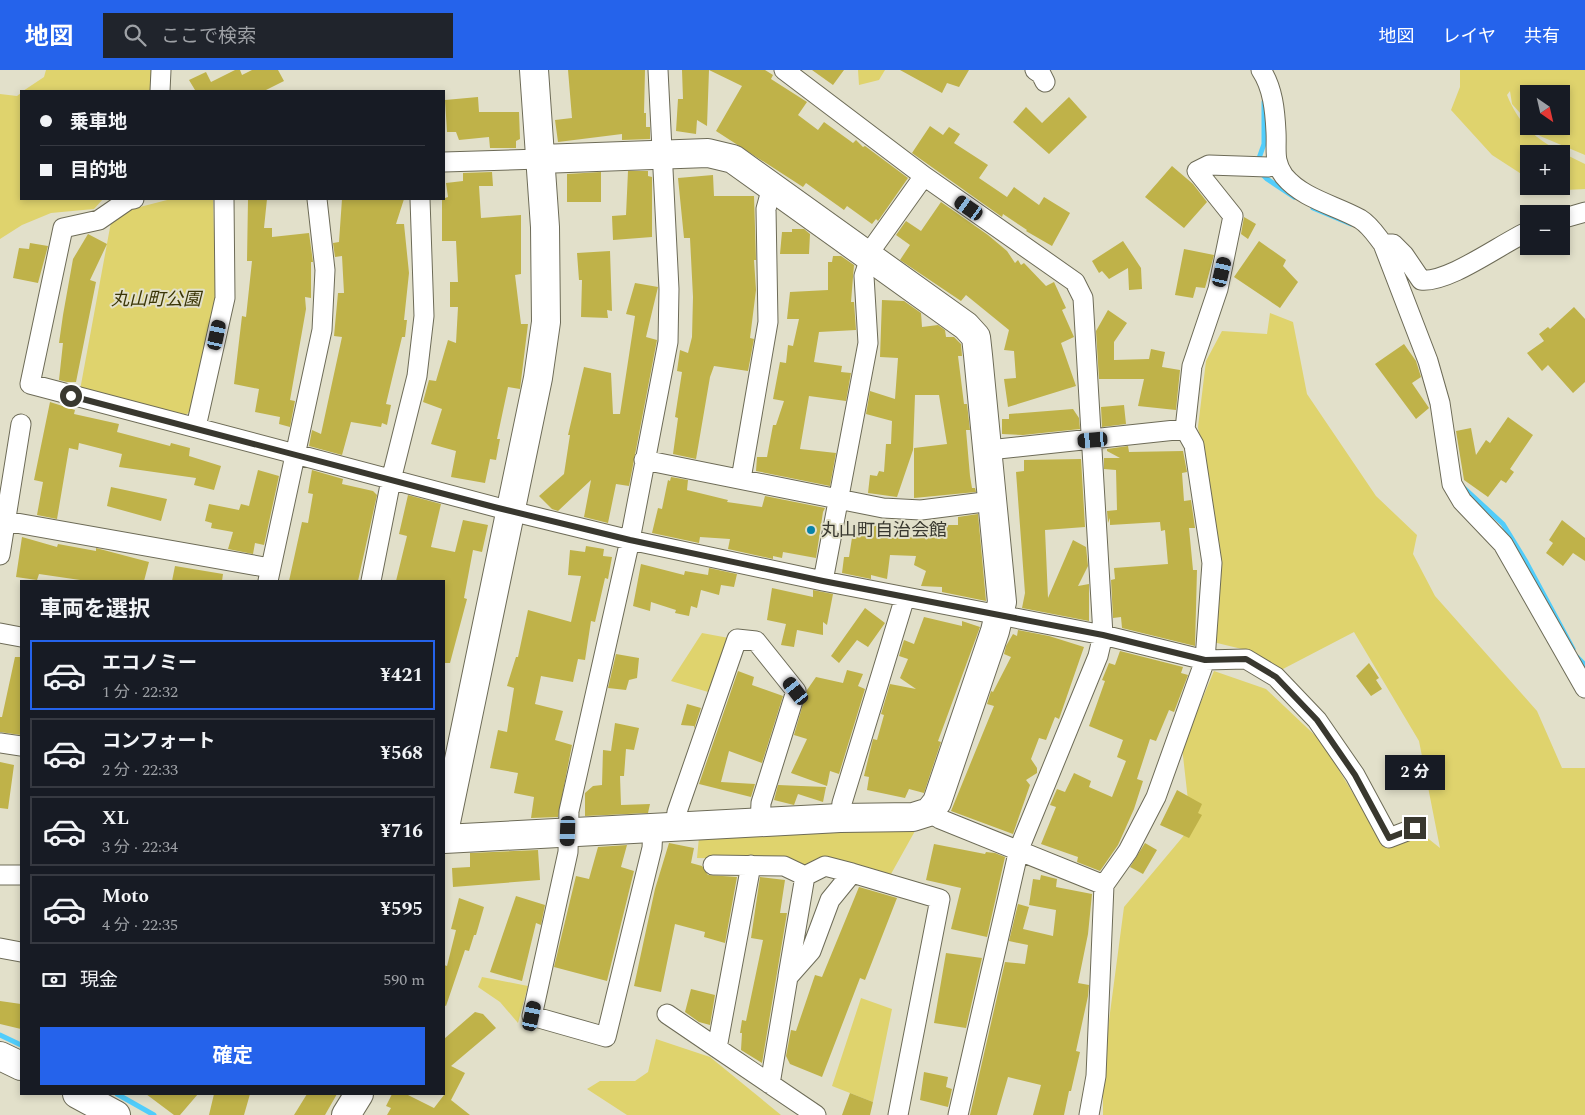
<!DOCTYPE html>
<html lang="ja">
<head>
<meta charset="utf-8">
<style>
	body { margin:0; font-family:Spectral,"Noto Sans JP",serif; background:#20242c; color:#f1f3f6; height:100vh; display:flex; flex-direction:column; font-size:19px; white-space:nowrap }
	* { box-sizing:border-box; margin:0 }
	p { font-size:16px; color:#9ea1a6 }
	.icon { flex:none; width:28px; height:28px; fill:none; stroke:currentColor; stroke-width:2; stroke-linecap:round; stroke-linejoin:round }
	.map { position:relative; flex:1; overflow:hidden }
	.sheet { position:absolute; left:20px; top:510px; width:425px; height:515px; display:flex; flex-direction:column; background:#171b24; border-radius:0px; box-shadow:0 2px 8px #0003 }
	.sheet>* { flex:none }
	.banner { position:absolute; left:20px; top:20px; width:425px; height:110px; border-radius:0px; box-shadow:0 2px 8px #0003; display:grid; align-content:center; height:110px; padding:0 20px; background:#171b24 }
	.needle { width:32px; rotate:146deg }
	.tools { position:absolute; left:1520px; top:15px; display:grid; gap:10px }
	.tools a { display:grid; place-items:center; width:50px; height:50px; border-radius:0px; background:#171b24; box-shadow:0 2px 8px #0003; font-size:25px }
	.end { position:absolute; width:22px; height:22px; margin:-11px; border:6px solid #39382f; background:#fff; box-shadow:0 0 0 2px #fff }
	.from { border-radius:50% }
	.bubble { position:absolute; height:35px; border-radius:0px; background:#171b24; box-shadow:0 2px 8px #0003; font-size:16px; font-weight:700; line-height:35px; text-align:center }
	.car { position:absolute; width:15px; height:30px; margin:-15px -8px; border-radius:6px; box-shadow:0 0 4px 1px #0007; background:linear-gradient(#222 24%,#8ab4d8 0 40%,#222 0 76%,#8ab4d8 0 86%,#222 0) }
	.banner b { display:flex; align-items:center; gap:18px; height:48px; font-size:19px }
	.banner b+b { border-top:1px solid #363941 }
	.banner i { width:12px; height:12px; background:#f1f3f6 }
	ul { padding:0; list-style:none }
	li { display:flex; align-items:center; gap:15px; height:70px; margin:0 10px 8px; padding:0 10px; border:2px solid #363941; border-radius:0px }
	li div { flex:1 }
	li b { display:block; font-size:19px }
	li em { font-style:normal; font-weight:700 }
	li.selected { border-color:#2563eb }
	li>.icon { width:45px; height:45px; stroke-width:1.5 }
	h2 { padding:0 20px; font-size:22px; line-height:60px }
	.pay { display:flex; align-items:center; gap:12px; height:55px; padding:0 20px; font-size:19px }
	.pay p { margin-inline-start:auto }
	.action { display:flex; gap:10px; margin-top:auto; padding:10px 20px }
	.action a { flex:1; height:58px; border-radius:0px; background:#2563eb; color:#fff; font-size:20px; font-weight:700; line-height:58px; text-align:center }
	header { display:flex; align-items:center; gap:30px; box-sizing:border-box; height:70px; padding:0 25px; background:#2563eb; color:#fff }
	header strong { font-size:24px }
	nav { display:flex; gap:28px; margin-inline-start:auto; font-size:18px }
	.search { width:350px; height:45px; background:#20242c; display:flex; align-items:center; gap:12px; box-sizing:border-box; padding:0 18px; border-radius:0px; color:#9ea1a6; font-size:19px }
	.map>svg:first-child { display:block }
	.green { fill:#dfd36d }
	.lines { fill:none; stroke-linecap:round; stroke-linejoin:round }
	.stream { stroke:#51cdfb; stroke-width:5 }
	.building { fill:#bfb249 }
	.street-casing { stroke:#6d6b57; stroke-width:21 }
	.secondary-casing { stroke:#6d6b57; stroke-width:30 }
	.street { stroke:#fff; stroke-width:19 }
	.secondary { stroke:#fff; stroke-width:28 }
	.route { stroke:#39382f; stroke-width:6 }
	.poi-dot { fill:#0983a8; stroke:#e2e0ca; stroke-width:2 }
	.labels { text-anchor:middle; stroke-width:4; stroke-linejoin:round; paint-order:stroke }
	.park-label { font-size:18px; font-style:italic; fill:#3a3506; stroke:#e2e0ca }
	.poi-label { font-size:18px; fill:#39382f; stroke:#e2e0ca; text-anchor:start }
</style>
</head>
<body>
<header>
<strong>地図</strong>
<div class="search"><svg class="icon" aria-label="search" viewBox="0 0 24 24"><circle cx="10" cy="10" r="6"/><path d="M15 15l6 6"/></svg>ここで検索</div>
<nav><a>地図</a><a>レイヤ</a><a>共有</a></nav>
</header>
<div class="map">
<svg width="1585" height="1045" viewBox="0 0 1585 1045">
	<rect width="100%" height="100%" fill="#e2e0ca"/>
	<path class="green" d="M46,0H155L157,21H23L44,7Z
		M858,0H885L879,10L859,15Z
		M1460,0H1585V85L1540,66L1532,56H1561V24H1529V53L1512,34L1510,21L1507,25C1524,66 1547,75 1585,94V119L1547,121L1540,116H1561V84H1529V109L1492,85L1451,40L1460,17Z
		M21,23V129H103L94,139L51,143L22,155L0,169V24L17,26Z
		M171,129H213L216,233L193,340L182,347L80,320L111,152L132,139Z
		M1270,243L1293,252L1307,324L1376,426L1417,465L1413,484L1435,526L1537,641L1562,698H1585V1045H1103V996L1124,837L1191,757L1182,677L1214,601L1266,619L1322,672L1386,778L1425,766L1440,778L1419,671L1354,562L1281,600L1246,580L1213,572L1219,493L1198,357L1206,291L1222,261L1267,264Z
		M702,563L734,569L715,624L671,611Z
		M920,752L891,804L825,794L810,801L789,790L697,788L699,767Z
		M482,907L528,916L518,953L500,932L478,917Z
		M861,928L892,939L873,1032L832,1016Z
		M656,969L710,987L781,1045H627L587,1019L600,1011H635L648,1002Z"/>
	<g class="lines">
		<path class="stream" d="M1258,91L1264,74V32
			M1261,103L1267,109L1294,127
			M1313,138L1351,154
			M1464,418L1503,454L1525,490L1573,579
			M1577,587L1585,595
			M0,965L21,975
			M117,1024L154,1045"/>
	</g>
	<path class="building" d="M235,0H240L242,5L252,0H278L284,11L264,21H193L195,20L189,10L206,2L211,12Z
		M568,0H645L644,43H646V57H650V69L622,70V64L558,72L555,50L572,48Z
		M682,0H765L773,5L771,9L807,32L798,45L818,60L824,52L853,73L856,70L863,77L865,76L908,108L878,151L876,149L872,154L847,136L844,140L806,113L803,117L716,61L742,16L709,0L707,56L697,50L696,64L676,61L678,29H683Z
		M812,0H844L833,15Z
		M900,0H969L959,17L947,13L942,23Z
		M478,27L479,42H519L520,69L516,71V78H490L489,67L459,70L456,62H447L445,30Z
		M1069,27L1087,47L1049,84L1013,52L1026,37L1042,53Z
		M930,56L943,65L949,57L960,64L954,73L988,95L979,108L1007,127L1014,117L1039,135L1044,127L1070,143L1052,176L1026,161L1027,160L1003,144L1002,147L912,83Z
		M1172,96L1193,114L1207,132L1184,158L1145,127Z
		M628,101H648V106L652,107V167L613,170L612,146L626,145Z
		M492,102L493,116H479L481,148L521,145V204L515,205L521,254H528L520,319L508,317L497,369H500L496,390L490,389L485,413L451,407L456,381L431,374L442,339L423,332L429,310L436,311L448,270L456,273L458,237H450V212H458L456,171H442V129L448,127L446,113L463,111V103Z
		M601,102V132H567V104Z
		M713,105L714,126H754L756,190H754L756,220L750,268L754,269L748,301L714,296L710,307L696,389L673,384L678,348L675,347L682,302L677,301L680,280L688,283L692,267L693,227L690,168H684L678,108Z
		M248,129H267L264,158H272V167L309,163L313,192H311V228L305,227L306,239L290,330L295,331L290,357L279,354L280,347L255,342L259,319L234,314L242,246L246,247L252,191H247Z
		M342,129H404L396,154H404L409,203L404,250H407L405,267H402L386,334L391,335L387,355L382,353L381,357L351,352L342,385L309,376L312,360L321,364L342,267L334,266L338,223H344L342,186L335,187L333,173L339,172Z
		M941,132L988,165L1007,181L1015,193L1018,190L1021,195L1024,193L1046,216L1054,212L1066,238L1062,240L1074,267L1061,273L1076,316L1008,337L1004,309L1016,308L1014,281L1004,280L1009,260L966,225L961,231L900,190L910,175L896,165L906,151L921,161Z
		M1244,147L1256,154L1248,169L1241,164Z
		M792,159H804L810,164L809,184H780L782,162H792Z
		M88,164L107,174L90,210L96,212L76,312H67L59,310L63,273H59L63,245L73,189Z
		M1123,171L1141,198L1142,219L1129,220L1128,198L1109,209L1102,201L1099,203L1092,191Z
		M1259,171L1286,190L1283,196L1298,212L1280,238L1234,207Z
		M30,173L48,176L38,213L13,208L19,178L29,179Z
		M1184,179L1214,185L1205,218L1196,217L1193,228L1175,225Z
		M610,181L612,241L607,240L608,248L581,247L582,210H579L577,183Z
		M833,186H841L854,195L851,232H854L856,260L819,262L814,292L842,296L841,302L851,303L846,331L809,326L800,379L836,383L830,416L756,401L757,387H767L773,355H776L784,331L773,329L780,292L786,293L788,275L793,276L799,249H787L790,222L828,220V192H832Z
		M635,213L658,217L646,267L657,270L629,416L616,414L608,453L584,447L591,410L558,441L552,439L539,426L564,404L570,365H568L584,297L611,303L613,344H620L635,246L626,244Z
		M882,230L904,231L921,243L922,257L938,255L945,260L946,267H954L961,274L962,286H958L964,334H967L970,360H966L970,406L972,418H975L976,422L914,428V378L947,374L939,325H915L913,380L897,427L868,423L870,405L877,406L879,401L884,402L886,374H891L892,351L866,344L870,321L895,329L898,288L880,287Z
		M1574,237L1585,249V312L1573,323L1548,295L1542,301L1527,283L1544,271L1539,264L1548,257L1550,259Z
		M1108,240L1127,253L1114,272V290L1149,289L1151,279L1165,282L1162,297L1180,300L1176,340L1138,336L1144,309H1099L1096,261Z
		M1404,274L1416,291L1421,307L1412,313L1429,338L1416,349L1375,294Z
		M50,332L75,340L74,344L119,354L117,362L170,376L171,373L190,378L189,386L221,396L214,420L194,415L196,408L119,397L122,384L79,373L78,380L69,378L57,449L37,445L43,412L34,410Z
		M1124,335L1126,354L1102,357L1101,337Z
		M1073,339L1079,348L1080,359L1023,365L1002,364V349H1009V344Z
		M1508,347L1533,365L1510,399L1514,402L1506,413L1501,410L1488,427L1464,410L1456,361L1471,358L1476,385L1486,370L1490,373Z
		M1128,376L1129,382L1183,381L1187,402L1182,403L1184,431L1191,430L1195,458H1189L1193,500H1197L1195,576L1122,558L1121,547L1113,548L1111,510L1115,509L1114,498L1168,494L1165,460L1161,461L1160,452L1110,455V448L1108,453L1107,441L1117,440L1116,400L1104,399V388H1120L1107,381V379Z
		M1081,389L1085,457L1045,460L1048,528L1073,470L1086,477L1088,496L1078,516L1089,514V551L1022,538L1025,523L1016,402L1024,401V390Z
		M258,400L279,406L264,475L255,473L253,484L228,479L233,462L211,458L212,453L205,451L209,434L239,440L241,434L249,436Z
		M312,400L343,409L342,414L373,421L377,425L358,511H289L302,452L308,453L313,424L308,423Z
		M671,407L688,410L687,420L728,430L727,432L762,437L765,426L825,438L823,442L816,488L783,482L782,488L773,486V489L728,479L730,469L700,467L699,473L652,463L658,438L662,439L668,410L670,411Z
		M111,417L167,429L161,451L107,436Z
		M408,425L441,434L431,477L455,482L463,450L488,455L482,482L473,480L464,528L467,529L450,593H444V511H396L407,466L399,464Z
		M978,444L986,531L942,522V517L921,516L926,501L914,495L916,486L890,485L887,509L871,505V509L842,503L844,487H849L854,455H888L884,468L913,467V455H958V447Z
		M1562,450L1585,468V491L1573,483L1563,496L1546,483L1553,473L1549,470Z
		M22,467L57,477L58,474L96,481V478L149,492L144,511H87L39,504L37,510L16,507Z
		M586,476L604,479L603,486L612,487L608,509L605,508L595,552L591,551L585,590L578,589L573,612L541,606L535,634L563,641L555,670L572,675L558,747L531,748L534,727L514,723L518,703L490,698L498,660L507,662L514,618L507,616L516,587H518L528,540L571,552L581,506L568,505L570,480L585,482Z
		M641,494L684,505L685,501L708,505L709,498L737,504L734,517L721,515L719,525L701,520L697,538L691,536L689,546L675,543L676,540L651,532L650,541L633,536Z
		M175,496L223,504L222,511H172Z
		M772,518L813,527V520L833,524L827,555L823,552V565L797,560L794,577L781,575L786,554L767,550Z
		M865,538L885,553L868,577L857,570L839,593L831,586Z
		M924,547L962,556V551L980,557L938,671L941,672L924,723L909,719L905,728L867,720L869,707L864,706L873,669L877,670L884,645L881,644L890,614L916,619L900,608L908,589L899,586L904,570L914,574Z
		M1018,560L1049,566L1084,577L1059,649L1055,647L1046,670L1039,668L1031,689L1037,698V703L1026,710L1030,715L1013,764L951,741L994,636L987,634L991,621L993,622L1011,587L1004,584L1006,576L1013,564L1017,566Z
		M1120,581L1183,597L1181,603L1188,605L1174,642L1169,640L1156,671L1150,669L1137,709L1143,711L1134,739L1118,775L1100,801L1077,792L1078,787L1041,774L1056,737L1050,735L1057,719L1065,722L1074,703L1091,711L1089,717L1112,727L1126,691L1117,687L1123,670L1089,656L1105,611L1102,610L1109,593L1115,595Z
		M616,584L639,588L637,608L629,610L626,620L608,618Z
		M15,587H21V665L0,662V647H2Z
		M1369,593L1379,608L1376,610L1382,619L1371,626L1356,606Z
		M847,600L863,604L858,616L865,619L839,704L830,701L827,716L791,703L807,669L794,665L807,620L816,607L843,613Z
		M738,601L754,607L752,615L783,626L762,693L729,681L721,712L755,714L751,727L699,714Z
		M687,634L701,638L694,659V656L681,655Z
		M615,653L639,658L634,680L626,679L624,706H620L621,735L650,734L648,743L585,746V723L593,716L602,715L603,680L611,681Z
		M0,692L14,695L8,739L0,738Z
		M778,715L801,716L826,717L823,732L798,724L794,735L774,730Z
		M1177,720L1202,734L1198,743L1202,745L1189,768L1160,755Z
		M669,773L694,778L691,793L702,796L708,805L737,807L725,873L704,867L705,862L675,854L661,922L634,916L655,819Z
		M1145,773L1157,780L1143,804L1130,797Z
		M934,774L985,784L986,782L995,783L1005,787L987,867L951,859L961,818L926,810Z
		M627,775L621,797L634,801L607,911L554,897L576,806L589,809L598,777Z
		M538,780L540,810L453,817L452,798L470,797V783Z
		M1041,805L1057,809L1056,817L1092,824L1088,864L1078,913L1089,915L1088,926L1076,981L1080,982L1071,1021H1069L1064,1045H1033L1041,1015L1008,1007L997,1045H970L1005,892L1025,894L1028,875L1009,871L1018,834L1029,837L1023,859L1053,866L1056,840L1029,835L1033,809L1040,810Z
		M760,807L785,810L780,843H787L762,993L741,980L742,963H740L742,950L746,951L763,870L751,868Z
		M859,817L897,828L865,910L860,908L822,1007L790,994L786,986L791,960L796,961L815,905L822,907Z
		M516,826L545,835L541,855L536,853L522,911L490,902Z
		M459,828L484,837L476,865H474L469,881L465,880L446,936L444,935V895L447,896L456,860L451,859Z
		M946,883L982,888L966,958L934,953Z
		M691,919L715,925L710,955L699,952L685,942Z
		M0,931L21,934V959L0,954Z
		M475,942L483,944L496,958L451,996L465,1003L451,1030L470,1045H387L391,1038L386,1036L392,1024H406L434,1038L444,1025V969Z
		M924,1002L948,1007L946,1017L952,1019L948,1037L920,1030Z
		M850,1023L873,1032L870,1045H842Z
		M146,1024H198L180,1045H174Z
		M214,1024H250L244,1045H209Z
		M307,1024H337L325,1045H294Z"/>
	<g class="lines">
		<defs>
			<path id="street" d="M784,0L924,106L1075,212L1083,228L1103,565L1098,586L1019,779L958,1045
				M1035,0L1041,4L1045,12
				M1261,0C1273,18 1275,41 1276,62C1277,79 1273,91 1284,106C1303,129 1335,135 1360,149C1370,155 1376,165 1383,174L1428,291L1440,333L1452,414L1462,431L1503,474L1585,618
				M160,21L161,0
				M444,92L540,89
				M134,129L128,130L99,150L63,158L30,314L511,441L630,470L823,511L1103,565L1205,590L1246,589L1276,607L1317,650L1355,705L1389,768L1415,758
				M1561,149L1585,142
				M1383,174H1393L1404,185L1421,210C1449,213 1500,174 1529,161
				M196,357L225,228L224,129
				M989,380L1185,359
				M644,390L883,438L921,440L992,431
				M741,409L768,252L766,139L772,117
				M0,450L270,498
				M0,485L21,354
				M268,511L322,260L325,200L317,129
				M371,511L391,410L417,306L424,246L420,129
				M823,511L868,273L864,206L874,176L924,106
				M0,563L21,567
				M0,673L21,676
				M929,742L940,749L1104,815
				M840,748L842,733L905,527
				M675,758L677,742L737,569L756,571L796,621L761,733L760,754
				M653,759L652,778L606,967L532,946L568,782L569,741L630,470L668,272L669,219L658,0
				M713,795L784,796L805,806
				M751,795L717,978L816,1045
				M0,805H21
				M0,878L21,882
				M788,906L805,806L825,796L852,803
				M667,944L717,978
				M770,1014L788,907L811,881L830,830L852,803L940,829L898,1045
				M1089,1045L1096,1006L1104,815L1128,781L1156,727L1205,590L1212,493L1194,375L1185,359L1192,296L1218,219L1233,146L1197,101L1209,95L1268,97L1277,95"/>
			<path id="secondary" d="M444,762L538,308L546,252L545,157L534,0
				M444,769L840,748L913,747L929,742L937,732L995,561L1002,532L978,285L976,267L966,256L733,89L708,83L540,89
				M0,986L21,996
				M77,1024L116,1045
				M346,1045L359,1024"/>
		</defs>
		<use href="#street" class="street-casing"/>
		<use href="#secondary" class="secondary-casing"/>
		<use href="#street" class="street"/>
		<use href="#secondary" class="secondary"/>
	</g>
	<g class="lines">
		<path class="route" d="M71,326L494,437L630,470L823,511L1103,565L1205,590L1246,589L1276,607L1317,650L1355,705L1389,768L1415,758"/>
	</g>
	<circle class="poi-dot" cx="811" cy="460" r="5"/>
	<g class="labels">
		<g class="park-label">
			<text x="156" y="235">丸山町公園</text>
		</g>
		<g class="poi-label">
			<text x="821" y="466">丸山町自治会館</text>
		</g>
	</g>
</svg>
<div class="tools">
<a><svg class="needle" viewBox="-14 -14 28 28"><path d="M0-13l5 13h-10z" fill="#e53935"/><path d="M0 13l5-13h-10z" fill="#9ea1a6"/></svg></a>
<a>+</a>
<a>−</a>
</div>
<i class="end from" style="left:71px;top:326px"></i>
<i class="end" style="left:1415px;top:758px"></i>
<div class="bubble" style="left:1385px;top:685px;width:60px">2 分</div>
<i class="car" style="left:969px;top:138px;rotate:305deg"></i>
<i class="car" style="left:1222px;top:202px;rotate:13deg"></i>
<i class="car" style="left:217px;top:265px;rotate:12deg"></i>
<i class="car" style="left:1093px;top:370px;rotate:265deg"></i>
<i class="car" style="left:796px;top:621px;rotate:322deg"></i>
<i class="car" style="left:568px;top:761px;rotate:182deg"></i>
<i class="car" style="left:532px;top:946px;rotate:12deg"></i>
<div class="banner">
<b><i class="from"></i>乗車地</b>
<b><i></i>目的地</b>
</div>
<section class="sheet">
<h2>車両を選択</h2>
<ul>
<li class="selected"><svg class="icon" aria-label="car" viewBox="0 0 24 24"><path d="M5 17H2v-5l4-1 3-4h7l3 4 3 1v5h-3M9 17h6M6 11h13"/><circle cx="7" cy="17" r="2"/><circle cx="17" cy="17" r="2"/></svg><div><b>エコノミー</b><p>1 分 · 22:32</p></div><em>¥421</em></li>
<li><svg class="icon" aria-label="car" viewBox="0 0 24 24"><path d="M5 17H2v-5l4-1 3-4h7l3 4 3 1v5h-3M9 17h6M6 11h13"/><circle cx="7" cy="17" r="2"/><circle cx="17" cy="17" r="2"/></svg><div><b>コンフォート</b><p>2 分 · 22:33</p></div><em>¥568</em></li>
<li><svg class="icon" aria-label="car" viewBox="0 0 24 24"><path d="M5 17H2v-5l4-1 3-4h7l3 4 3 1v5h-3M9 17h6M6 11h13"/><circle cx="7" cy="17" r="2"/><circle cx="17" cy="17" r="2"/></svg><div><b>XL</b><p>3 分 · 22:34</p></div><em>¥716</em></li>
<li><svg class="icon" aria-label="car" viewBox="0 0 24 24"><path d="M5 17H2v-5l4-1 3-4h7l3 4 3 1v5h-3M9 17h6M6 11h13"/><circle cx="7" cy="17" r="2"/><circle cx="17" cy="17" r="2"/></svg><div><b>Moto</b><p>4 分 · 22:35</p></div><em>¥595</em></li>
</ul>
<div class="pay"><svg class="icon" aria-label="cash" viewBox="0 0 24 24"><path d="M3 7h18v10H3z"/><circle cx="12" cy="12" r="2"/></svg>現金<p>590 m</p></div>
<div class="action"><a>確定</a></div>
</section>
</div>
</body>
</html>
